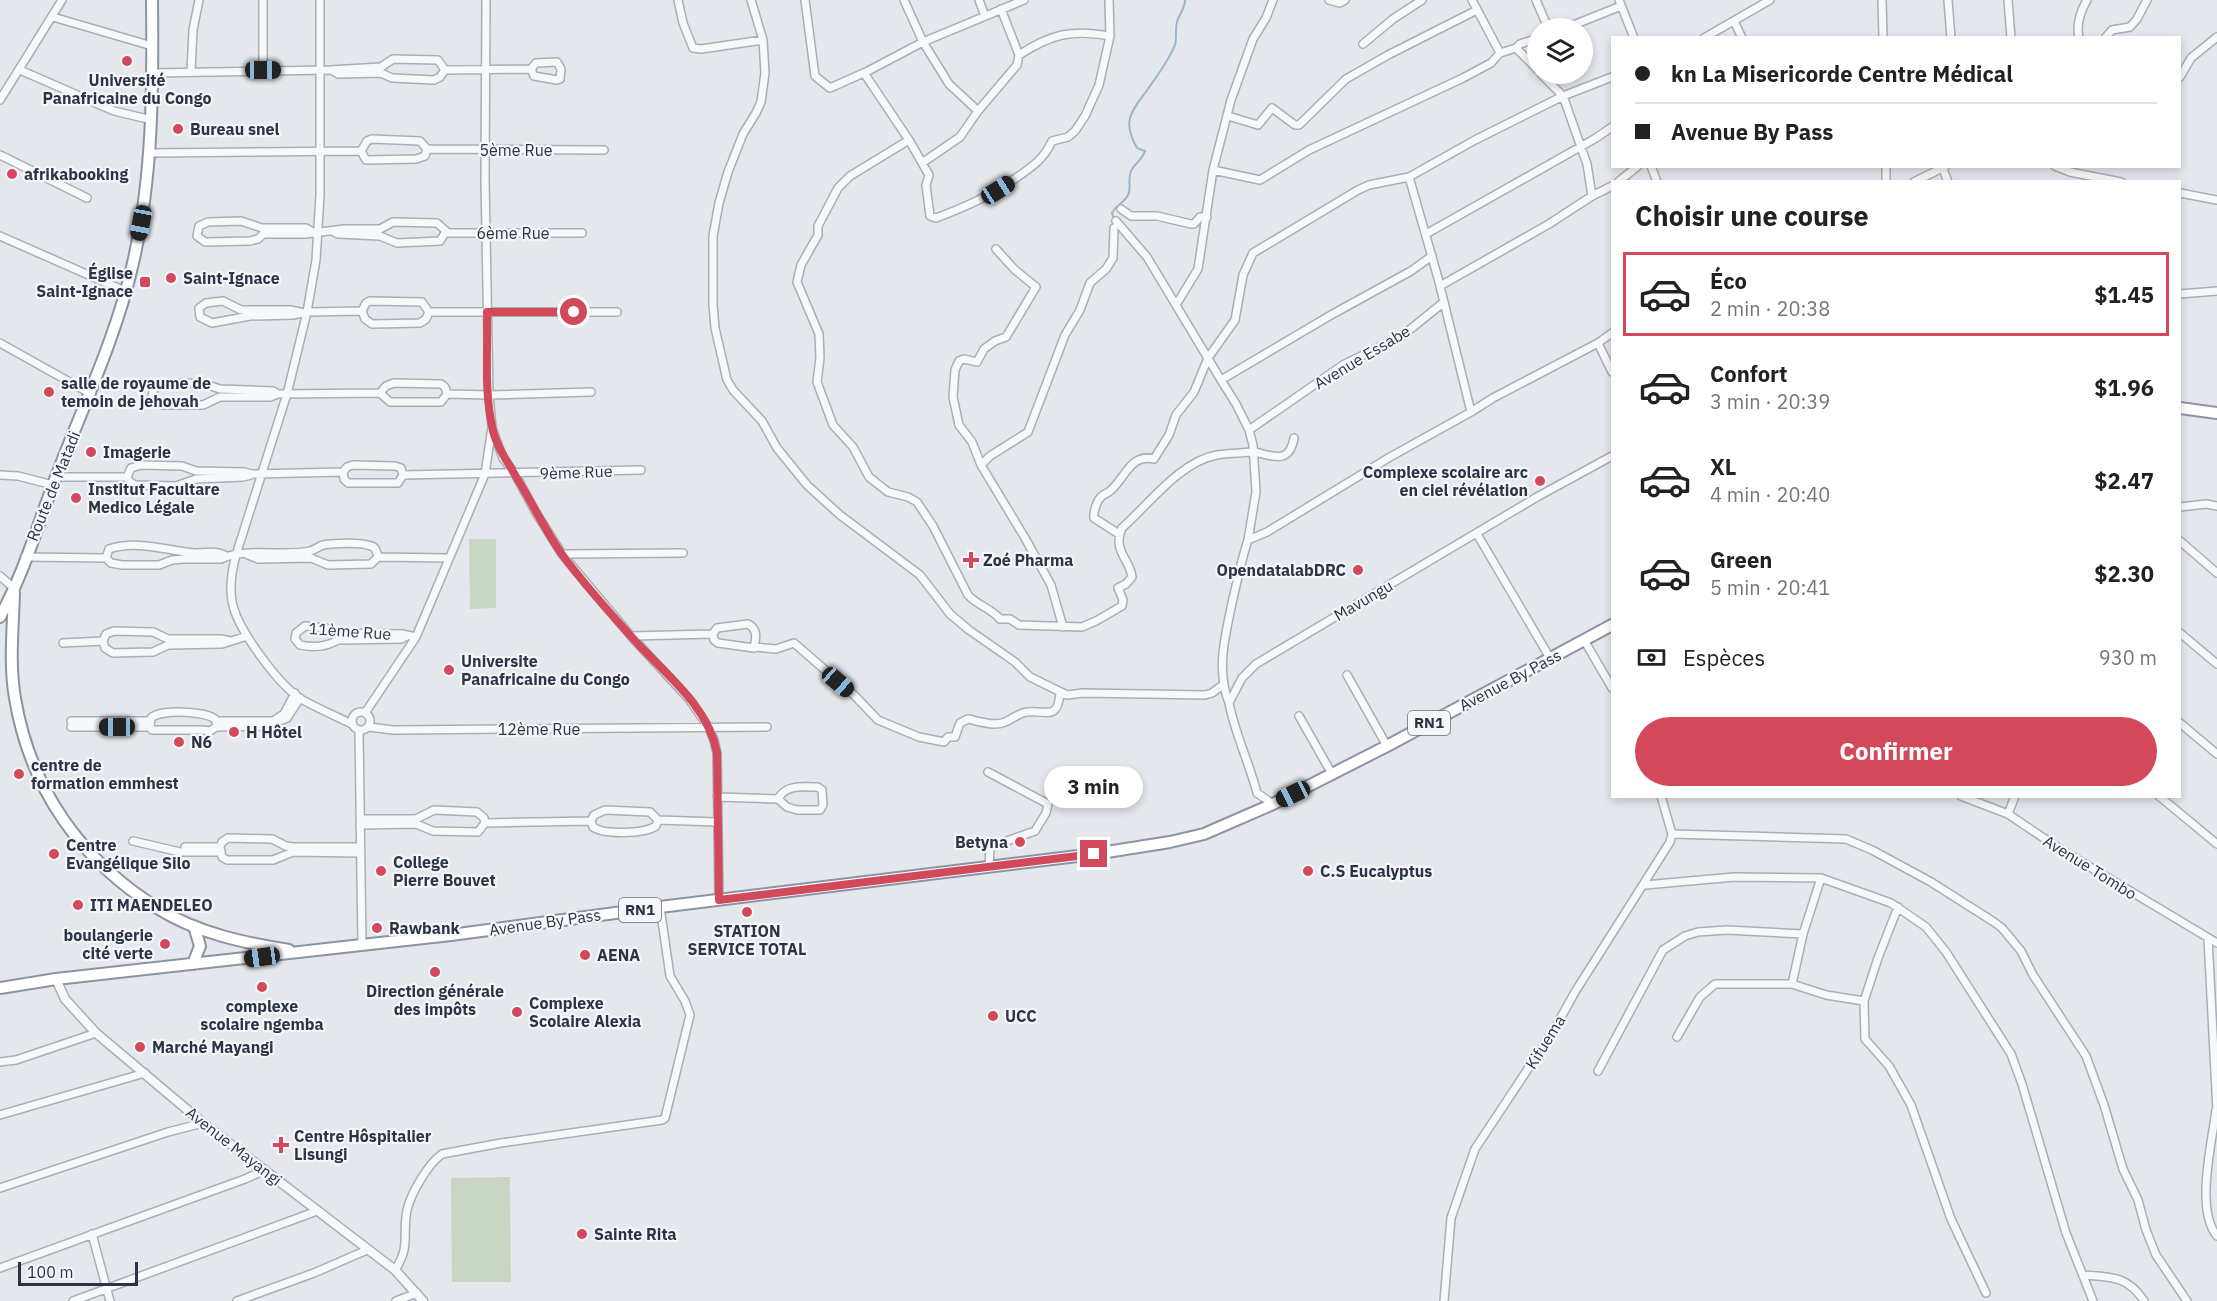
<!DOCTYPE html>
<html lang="fr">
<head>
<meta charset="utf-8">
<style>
	body { margin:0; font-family:"IBM Plex Sans",sans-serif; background:#f6f6f6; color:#222; height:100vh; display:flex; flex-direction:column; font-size:22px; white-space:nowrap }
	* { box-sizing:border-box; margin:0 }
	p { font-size:20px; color:#767676 }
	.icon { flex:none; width:33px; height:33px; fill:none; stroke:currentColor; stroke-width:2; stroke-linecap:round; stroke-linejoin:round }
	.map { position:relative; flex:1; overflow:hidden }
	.drawer { position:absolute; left:1611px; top:180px; width:570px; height:618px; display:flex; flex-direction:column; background:#fff; border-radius:0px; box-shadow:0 3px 9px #0003 }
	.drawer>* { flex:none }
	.hud { position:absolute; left:1611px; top:36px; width:570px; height:132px; border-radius:0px; box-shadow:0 3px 9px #0003; display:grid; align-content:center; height:132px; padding:0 24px; background:#fff }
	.tools { position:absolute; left:1527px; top:18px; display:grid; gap:12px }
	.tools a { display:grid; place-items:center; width:66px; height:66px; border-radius:50%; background:#fff; box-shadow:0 3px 9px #0003; font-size:30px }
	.scale { position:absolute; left:18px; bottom:15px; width:120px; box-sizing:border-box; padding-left:6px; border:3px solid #2b3445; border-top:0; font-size:16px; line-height:21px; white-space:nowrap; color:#2b3445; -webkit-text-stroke:4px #f4f6f9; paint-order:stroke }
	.end { position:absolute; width:27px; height:27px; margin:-14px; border:8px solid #d1495b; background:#fff; box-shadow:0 0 0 3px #fff }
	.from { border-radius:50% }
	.bubble { position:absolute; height:42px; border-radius:21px; background:#fff; box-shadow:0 3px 9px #0003; font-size:20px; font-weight:700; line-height:42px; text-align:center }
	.car { position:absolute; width:18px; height:36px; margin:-18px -9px; border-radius:8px; box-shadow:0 0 4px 2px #0007; background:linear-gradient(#222 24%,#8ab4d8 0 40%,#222 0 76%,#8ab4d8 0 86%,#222 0) }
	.hud b { display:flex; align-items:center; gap:21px; height:57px; font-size:22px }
	.hud b+b { border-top:2px solid #e0e0e0 }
	.hud i { width:15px; height:15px; background:#222 }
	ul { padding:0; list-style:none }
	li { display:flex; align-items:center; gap:18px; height:84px; margin:0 12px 9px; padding:0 12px; border:3px solid transparent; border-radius:0px }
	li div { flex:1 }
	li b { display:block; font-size:22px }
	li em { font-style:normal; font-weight:700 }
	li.current { border-color:#d1495b }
	li>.icon { width:54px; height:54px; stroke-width:1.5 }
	h2 { padding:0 24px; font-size:27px; line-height:72px }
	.pay { display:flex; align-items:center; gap:15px; height:66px; padding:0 24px; font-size:22px }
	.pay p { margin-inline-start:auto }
	.button { display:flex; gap:12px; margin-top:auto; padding:12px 24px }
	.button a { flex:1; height:69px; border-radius:36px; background:#d1495b; color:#fff; font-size:24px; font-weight:700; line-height:69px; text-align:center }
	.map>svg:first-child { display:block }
	.green { fill:#c9d6c5 }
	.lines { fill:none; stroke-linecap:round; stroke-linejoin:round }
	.stream { stroke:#9fb4cc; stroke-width:2 }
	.minor-casing { stroke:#a9aeb7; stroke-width:10 }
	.tertiary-casing { stroke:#a9aeb7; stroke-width:11 }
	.trunk-casing { stroke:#8b94a3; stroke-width:14 }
	.minor { stroke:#f7f8fa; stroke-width:7 }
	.tertiary { stroke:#f7f8fa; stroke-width:8 }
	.trunk { stroke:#fff; stroke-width:10 }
	.route { stroke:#d1495b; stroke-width:8 }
	.poi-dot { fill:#d1495b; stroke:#f4f6f9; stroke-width:2 }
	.labels { text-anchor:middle; stroke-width:4.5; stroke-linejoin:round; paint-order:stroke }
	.shield { fill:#f4f6f9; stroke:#676e7b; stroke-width:1.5 }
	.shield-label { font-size:15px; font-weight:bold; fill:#2b3445 }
	.poi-label { font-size:16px; font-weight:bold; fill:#2b3445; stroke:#f4f6f9; text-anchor:start }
	.street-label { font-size:16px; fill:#2b3445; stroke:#f4f6f9 }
</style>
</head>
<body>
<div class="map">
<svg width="2217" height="1301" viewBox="0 0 2217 1301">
	<rect width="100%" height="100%" fill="#e4e7ec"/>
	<path class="green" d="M469,539H496V608L470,609Z
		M510,1177L511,1282H452L451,1178Z"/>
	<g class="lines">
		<path class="stream" d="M1114,219L1112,213C1115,206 1124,203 1128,195C1132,187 1127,181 1131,171C1135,163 1142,160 1145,151L1137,148C1121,120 1132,111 1148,89C1157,76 1169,60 1175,45C1177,38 1175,29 1177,22C1179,14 1185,9 1185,0"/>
		<defs>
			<path id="minor" d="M263,0V70
				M320,0V195L316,260L307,312L287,394L236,555C232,570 229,585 232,601C236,628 279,685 301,699C317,708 335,716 352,724
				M678,0L683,23L693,48L701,49L763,40
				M751,0L763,40L765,73L761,102L756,113L743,134L728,172L719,203L713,236V304L715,328L727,380L733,390L762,421L777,448L807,485L840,515L920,575L950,614L969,630L1015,662L1030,677L1067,695L1083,693L1205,695L1212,693L1224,684
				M805,0L815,76L830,88L868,71L923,42L1024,0
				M904,0L923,42L949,84L978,111
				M979,0L985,16
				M1329,0L1340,3L1345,0
				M1472,0L1500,53
				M1536,0L1548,28
				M1619,0L1634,38
				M1882,0L1883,38
				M1948,0L1951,38
				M2008,0L2011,38
				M53,17L152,46
				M1734,21L1742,38
				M1566,28L1621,6
				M1704,38L1770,0
				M2079,38C2076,24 2080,12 2087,0
				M2105,38L2112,30L2130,27L2137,19L2147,0
				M1363,44L1393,19L1422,0
				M1516,48L1538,70
				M1019,55C1051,34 1072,29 1110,36
				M557,62L561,69L560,79L557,80L534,76L531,69L536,63Z
				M20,70L114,111L152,120
				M331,70L338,74L381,73L392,78L434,80L440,77L445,70
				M445,70L531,69
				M191,71L193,30L199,0
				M153,73L330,70L381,67L393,59L438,60L445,70
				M864,73L909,140L929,175L926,185L930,216L936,218C968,206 987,197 1016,178C1032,167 1044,159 1052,141L1068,137L1075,131L1085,116L1099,85L1110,36L1109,0
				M1541,74L1563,96L1587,164L1592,196
				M2180,77L2191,58L2217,37
				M0,100L62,0
				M1228,116L1258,125L1272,108L1295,125H1299L1346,79L1388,55L1477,10
				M372,139L420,141L427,149L425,156L416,159L366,160L361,151L367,141Z
				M909,140L850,176L838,188L818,226V235L801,265L797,282L819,334L820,358L817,382L833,425L853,447L869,477L888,492L908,497L917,502L933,526L968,595C978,606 991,608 1000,619H1010L1019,625L1082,627L1096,621L1122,606L1123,600L1118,588L1126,584L1132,577C1130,559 1112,551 1122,528C1149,504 1181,461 1217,455C1222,454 1251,452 1254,452C1271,455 1289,466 1294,438
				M427,149L604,150
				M150,153L361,151
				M0,155L87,198
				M922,163L960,137L978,111L1017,65L1019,55L1001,9
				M1651,166L1657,182
				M1886,166V182
				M2055,166L2070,172L2121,182
				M1943,169L1948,182
				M1213,170L1260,180L1309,150L1463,78L1491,63L1500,53L1516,48L1520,44L1538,38
				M1409,177L1438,278L1471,412
				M1618,182L1638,166
				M1914,182L1946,166
				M2180,193L2217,200
				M1121,209L1131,216H1157L1191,224H1194L1200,217H1207
				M1116,221L1147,257L1221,380
				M313,232L306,228H262L241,221L208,222L199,226L197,236L205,242L250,241L258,239L263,234H305L344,229H380L393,222L437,223L446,231L445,233
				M334,232L338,234L380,236L397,243L440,241L445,233
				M445,233H582
				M1426,234L1596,138L1612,127
				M0,236L125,291
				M996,249L1014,269L1036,287L1006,337L995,341L984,349L977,362L964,359L959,361L955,370L953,397L959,425L972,442L981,465L1025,538L1051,585L1063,627
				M1440,286L1549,224L1592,196L1612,186
				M2180,294L2217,291
				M370,301L422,302L429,312L426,319L420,323L372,324L365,319L362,311L366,303Z
				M1176,305L1198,269L1213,170L1231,100L1253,39L1266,18L1273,0
				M300,312L290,310H241L223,301L206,303L199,308L200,317L212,323L250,316L293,315L307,312L362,311
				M429,312H617
				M0,343L91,394
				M1598,343L1612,372
				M394,383L441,384L445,387L447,394L441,402H390L380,393L386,386Z
				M278,394L270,397H220L203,405H162L152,398L153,390L160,384L202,383L220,389L273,391L278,394L380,393
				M447,394L489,395L591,392
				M492,428L503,458L515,474L535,511L562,554L631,636L689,699L709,728L714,740L717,753L719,900
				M1249,430L1343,365L1402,336L1444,302
				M353,465L395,466L401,468L403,475L398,483H348L344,479L343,472L347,467Z
				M981,465L990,456L1028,432L1065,335L1080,310L1090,283L1106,269L1113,258L1114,228
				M0,475L18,476L53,485
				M403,475L641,470
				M56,477H127
				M127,477L131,468L141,465L182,466L196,471L244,472L252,474L343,472
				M127,477L130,482L135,485L176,486L196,479L243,477L251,475
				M2180,507L2206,504L2217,506
				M1119,534L1094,518C1093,512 1097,500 1102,496C1104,494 1108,493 1110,491C1125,479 1130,453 1154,459L1169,435L1176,415L1194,392L1208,358L1235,320L1243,275L1253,253L1358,190L1369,185L1409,177L1475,140L1563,96L1612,77
				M1477,534L1550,658
				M1248,540L1256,492L1253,445L1249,430L1236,404L1221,380L1331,315L1411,271L1432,256
				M2180,541L2217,573
				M562,554L683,553
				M248,555L258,559L311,558L328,565L371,564L378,557
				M25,557L106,558L111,563L122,565H159L172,560L184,559H221C243,547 286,557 310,551C315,550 319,546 323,545C334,543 361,542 371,546C376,547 377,552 378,557
				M378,557L448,558
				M106,558L109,549C137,540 165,550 194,553C204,553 218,550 226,556
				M0,576L15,589
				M748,624C758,629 756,638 754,648L718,643L714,640L713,634L717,628Z
				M2180,633L2217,664
				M407,636L401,639L338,640C326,647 313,648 300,645L295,639L296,633L305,626L326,628L338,633L402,634L416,637
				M631,636L713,634
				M1584,640L1612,688
				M103,641L105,648L113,653L153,652L168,645L222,644L247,636
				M103,641L106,634L114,631L153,632L168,639H221L230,641
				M63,643L103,641
				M755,647L776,649L794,643L855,696L878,720L919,737L944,742L948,737H955L960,723L968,719C978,721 995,727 1005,722C1013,719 1018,713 1027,712C1047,710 1058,721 1060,692
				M1347,675L1387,746
				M1229,703C1216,670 1225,637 1232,603C1237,582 1241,561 1248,540L1267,532L1390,457L1471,412L1493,398L1598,343L1612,333
				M352 721a9 9 0 1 1 18 0a9 9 0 1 1-18 0Z
				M365,713L416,637L485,474L492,427L489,395L485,180L486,0
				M1299,716L1332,774
				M71,721H150
				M216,721H273L284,714L295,693
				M2180,723L2217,754
				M71,727H150L152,730H202L210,731L216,727L267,726L287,718L300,698
				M150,727L151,718C160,709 205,711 215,719L216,723
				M369,727L393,730L767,727
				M359,731L362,946
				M988,772L1048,804L1046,813L1035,831L990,847L989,867
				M1961,796L2008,814L2060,849L2217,943
				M2159,796L2217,844
				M717,797L778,799L787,807L797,810H820L823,805L822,790L818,787C803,787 786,784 778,799
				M1273,804L1257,793C1249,762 1235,734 1229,703L1242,678L1256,664L1537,497L1612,456
				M2008,814L2015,796
				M360,819H416L434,810L477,812L484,818L485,823
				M658,820L656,826C644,834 604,835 593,827L591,821L594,815L605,810L650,812L658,820L717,822
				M485,823L591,821
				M360,825L416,824L433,831L478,832L485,823
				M1672,834L1846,839L1872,850L1931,882L1994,922L2002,928L2021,951L2033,975L2086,1056L2104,1105L2123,1169L2138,1200L2146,1230L2156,1255L2187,1301
				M133,841L180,852H220
				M185,847H220
				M360,847H293L286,846L272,839L228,838L222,842L220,847L222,857L227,860H273L293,852L360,853
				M1645,885L1734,877L1821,878L1891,903L1926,927L1946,952L2011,1054L2022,1084L2066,1233L2093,1301
				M1898,907L1878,958L1864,1001L1865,1039L1889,1066L1911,1105L1951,1219L1986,1293
				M2208,938L2217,1111
				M1792,984L1803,934L1821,878
				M1677,1037L1700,997L1715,984H1792L1826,995L1864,1001
				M0,1062L16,1060L96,1033
				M1598,1071L1663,950L1685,936L1698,932L1727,930L1803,934
				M2216,1110C2212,1143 2195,1210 2217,1236
				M0,1115L145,1073
				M0,1188L168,1132L203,1123
				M92,1234L110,1301
				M0,1268L245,1179L265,1170
				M395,1270C411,1246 402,1235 407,1210C411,1193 428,1164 442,1154L501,1143L662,1120L665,1118L690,1015L685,1001L670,976L660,907
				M2084,1275C2111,1277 2128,1276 2144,1301
				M73,1301L317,1211
				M237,1301L314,1273L367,1250
				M396,1301L417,1293
				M1444,1301L1451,1218L1475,1149L1555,1028L1575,992L1670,842L1672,834L1661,796"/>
			<path id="tertiary" d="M56,979L65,999L96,1033L203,1123L395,1270L423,1301"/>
			<path id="trunk" d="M2180,408L2217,413
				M14,593C13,628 9,664 15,698C30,789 81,861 159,909C197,933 245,943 289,950
				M0,617C24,573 38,524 56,477C83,406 116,338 133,263C153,176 153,88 152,0
				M193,964L200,946L194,926
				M0,988L56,979L451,935L660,907L1094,854L1170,842L1204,834L1273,804L1387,746L1612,625"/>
		</defs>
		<use href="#minor" class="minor-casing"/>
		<use href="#tertiary" class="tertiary-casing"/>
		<use href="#trunk" class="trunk-casing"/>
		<use href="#minor" class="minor"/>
		<use href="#tertiary" class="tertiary"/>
		<use href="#trunk" class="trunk"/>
	</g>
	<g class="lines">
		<path class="route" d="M574,312H487C488,349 484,389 492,426C495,444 506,459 515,475C531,501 544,528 561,553C584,585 612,615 638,644C668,676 709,708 717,753L719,900L1094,854"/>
	</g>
	<g class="poi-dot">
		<circle cx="127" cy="61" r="6"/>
		<circle cx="178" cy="129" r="6"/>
		<circle cx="12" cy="174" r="6"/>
		<circle cx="171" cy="278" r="6"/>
		<rect x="139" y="276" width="12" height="12" rx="3"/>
		<circle cx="49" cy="392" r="6"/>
		<circle cx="91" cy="452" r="6"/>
		<circle cx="1540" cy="481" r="6"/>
		<circle cx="76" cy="498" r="6"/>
		<path d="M968 551h6v6h6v6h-6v6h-6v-6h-6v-6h6z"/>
		<circle cx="1358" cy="570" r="6"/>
		<circle cx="449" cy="670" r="6"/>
		<circle cx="234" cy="732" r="6"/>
		<circle cx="179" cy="742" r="6"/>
		<circle cx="19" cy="774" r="6"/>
		<circle cx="1020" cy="842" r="6"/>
		<circle cx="54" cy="854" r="6"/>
		<circle cx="381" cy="871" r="6"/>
		<circle cx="1308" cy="871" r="6"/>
		<circle cx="78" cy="905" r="6"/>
		<circle cx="747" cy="912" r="6"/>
		<circle cx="377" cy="928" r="6"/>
		<circle cx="165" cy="944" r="6"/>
		<circle cx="585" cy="955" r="6"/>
		<circle cx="435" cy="972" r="6"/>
		<circle cx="262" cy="987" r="6"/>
		<circle cx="517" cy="1012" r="6"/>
		<circle cx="993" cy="1016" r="6"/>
		<circle cx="140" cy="1047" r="6"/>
		<path d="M278 1136h6v6h6v6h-6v6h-6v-6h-6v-6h6z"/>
		<circle cx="582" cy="1234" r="6"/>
	</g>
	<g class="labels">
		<g class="shield">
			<rect x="1408" y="711" width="42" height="24" rx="4.5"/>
			<rect x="619" y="898" width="42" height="24" rx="4.5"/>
		</g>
		<g class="shield-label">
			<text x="1429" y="728">RN1</text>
			<text x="640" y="915">RN1</text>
		</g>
		<g class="poi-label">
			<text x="127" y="86" text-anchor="middle">Université<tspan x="127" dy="18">Panafricaine du Congo</tspan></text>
			<text x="190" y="135">Bureau snel</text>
			<text x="24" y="180">afrikabooking</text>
			<text x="133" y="279" text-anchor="end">Église<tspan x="133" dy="18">Saint-Ignace</tspan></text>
			<text x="183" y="284">Saint-Ignace</text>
			<text x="61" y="389">salle de royaume de<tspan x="61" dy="18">temoin de jehovah</tspan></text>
			<text x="103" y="458">Imagerie</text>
			<text x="1528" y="478" text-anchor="end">Complexe scolaire arc<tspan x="1528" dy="18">en ciel révélation</tspan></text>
			<text x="88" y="495">Institut Facultare<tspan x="88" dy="18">Medico Légale</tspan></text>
			<text x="983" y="566">Zoé Pharma</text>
			<text x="1346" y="576" text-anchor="end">OpendatalabDRC</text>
			<text x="461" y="667">Universite<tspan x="461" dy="18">Panafricaine du Congo</tspan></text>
			<text x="246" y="738">H Hôtel</text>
			<text x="191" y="748">N6</text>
			<text x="31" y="771">centre de<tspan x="31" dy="18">formation emmhest</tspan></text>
			<text x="1008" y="848" text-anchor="end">Betyna</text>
			<text x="66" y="851">Centre<tspan x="66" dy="18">Evangélique Silo</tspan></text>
			<text x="393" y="868">College<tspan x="393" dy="18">Pierre Bouvet</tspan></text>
			<text x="1320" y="877">C.S Eucalyptus</text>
			<text x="90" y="911">ITI MAENDELEO</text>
			<text x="389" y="934">Rawbank</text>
			<text x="747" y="937" text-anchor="middle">STATION<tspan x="747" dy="18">SERVICE TOTAL</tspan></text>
			<text x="153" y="941" text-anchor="end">boulangerie<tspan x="153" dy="18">cité verte</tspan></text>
			<text x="597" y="961">AENA</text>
			<text x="435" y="997" text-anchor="middle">Direction générale<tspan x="435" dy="18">des impôts</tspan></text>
			<text x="529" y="1009">Complexe<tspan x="529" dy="18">Scolaire Alexia</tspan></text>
			<text x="262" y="1012" text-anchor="middle">complexe<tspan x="262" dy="18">scolaire ngemba</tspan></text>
			<text x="1005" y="1022">UCC</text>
			<text x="152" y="1053">Marché Mayangi</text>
			<text x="294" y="1142">Centre Hôspitalier<tspan x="294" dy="18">Lisungi</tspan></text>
			<text x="594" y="1240">Sainte Rita</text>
		</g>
		<g class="street-label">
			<text x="516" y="156">5ème Rue</text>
			<text x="513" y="239">6ème Rue</text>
			<text transform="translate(1362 357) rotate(-31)" y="6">Avenue Essabe</text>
			<text transform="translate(576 472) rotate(-2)" y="6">9ème Rue</text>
			<text transform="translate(53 486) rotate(-68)" y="6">Route de Matadi</text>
			<text transform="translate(1363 600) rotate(-30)" y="6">Mavungu</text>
			<text transform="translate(350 631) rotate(4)" y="6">11ème Rue</text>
			<text transform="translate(1510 680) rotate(-28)" y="6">Avenue By Pass</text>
			<text x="539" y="735">12ème Rue</text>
			<text transform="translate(2090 867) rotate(32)" y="6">Avenue Tombo</text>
			<text transform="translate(545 922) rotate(-8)" y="6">Avenue By Pass</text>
			<text transform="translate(1545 1042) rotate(-58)" y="6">Kifuema</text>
			<text transform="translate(234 1146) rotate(38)" y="6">Avenue Mayangi</text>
		</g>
	</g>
</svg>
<div class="tools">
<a><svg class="icon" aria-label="layers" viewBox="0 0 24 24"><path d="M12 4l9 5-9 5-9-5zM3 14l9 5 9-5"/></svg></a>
</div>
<div class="scale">100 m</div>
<i class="end from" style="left:574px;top:312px"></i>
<i class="end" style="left:1094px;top:854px"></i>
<div class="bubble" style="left:1044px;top:766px;width:99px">3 min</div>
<i class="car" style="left:263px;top:70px;rotate:90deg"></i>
<i class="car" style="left:998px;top:190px;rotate:58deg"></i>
<i class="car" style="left:141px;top:223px;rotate:191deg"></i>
<i class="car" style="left:838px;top:682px;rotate:131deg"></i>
<i class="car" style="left:117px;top:727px;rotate:270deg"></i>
<i class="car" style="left:1293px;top:794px;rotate:244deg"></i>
<i class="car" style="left:262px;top:957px;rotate:262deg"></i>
<div class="hud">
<b><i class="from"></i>kn La Misericorde Centre Médical</b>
<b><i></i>Avenue By Pass</b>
</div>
<section class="drawer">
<h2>Choisir une course</h2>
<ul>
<li class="current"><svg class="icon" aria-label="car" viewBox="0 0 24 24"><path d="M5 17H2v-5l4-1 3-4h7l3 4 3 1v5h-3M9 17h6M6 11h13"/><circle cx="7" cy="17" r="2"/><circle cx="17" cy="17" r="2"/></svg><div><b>Éco</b><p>2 min · 20:38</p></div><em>$1.45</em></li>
<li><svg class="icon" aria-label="car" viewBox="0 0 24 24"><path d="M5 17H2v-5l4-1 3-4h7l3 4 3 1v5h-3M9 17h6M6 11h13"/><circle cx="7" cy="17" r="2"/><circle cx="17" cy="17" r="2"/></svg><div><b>Confort</b><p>3 min · 20:39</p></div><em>$1.96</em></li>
<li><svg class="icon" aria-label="car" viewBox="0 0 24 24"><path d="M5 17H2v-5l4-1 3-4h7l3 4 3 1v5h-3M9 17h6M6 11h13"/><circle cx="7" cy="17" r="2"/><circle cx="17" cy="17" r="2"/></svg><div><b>XL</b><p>4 min · 20:40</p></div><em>$2.47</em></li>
<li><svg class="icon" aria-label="car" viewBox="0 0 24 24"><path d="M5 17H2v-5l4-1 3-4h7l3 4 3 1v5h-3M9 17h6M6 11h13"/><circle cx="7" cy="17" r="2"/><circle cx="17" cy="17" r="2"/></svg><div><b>Green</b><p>5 min · 20:41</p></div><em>$2.30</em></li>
</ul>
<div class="pay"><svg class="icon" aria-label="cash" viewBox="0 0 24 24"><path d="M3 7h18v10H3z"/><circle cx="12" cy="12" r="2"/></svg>Espèces<p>930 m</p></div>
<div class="button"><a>Confirmer</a></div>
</section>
</div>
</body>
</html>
